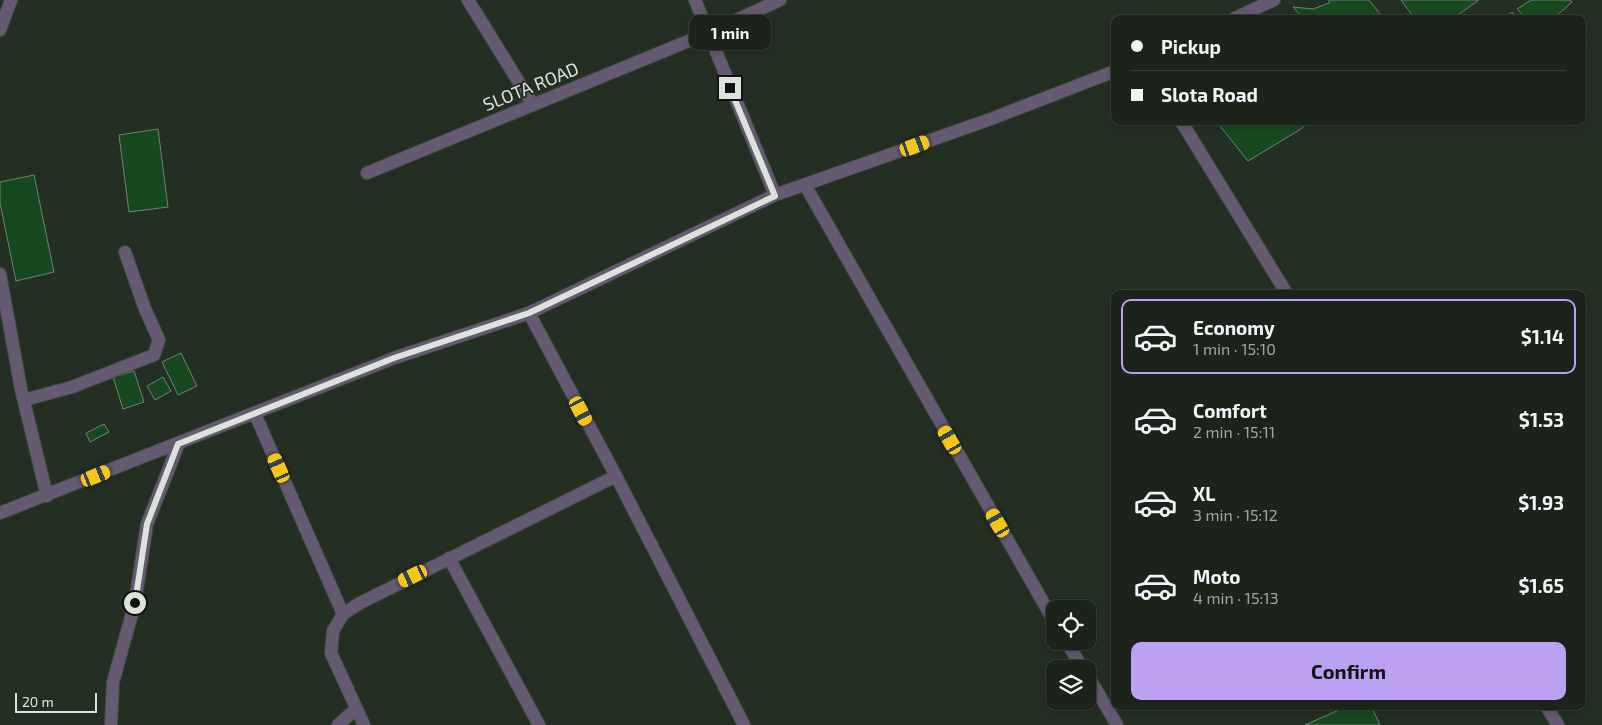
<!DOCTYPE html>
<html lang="en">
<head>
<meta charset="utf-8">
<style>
	body { margin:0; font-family:"Exo 2",sans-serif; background:#242b24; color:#f1f3f6; height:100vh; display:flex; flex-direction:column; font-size:19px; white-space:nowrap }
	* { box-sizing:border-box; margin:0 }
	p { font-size:16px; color:#a0a4a3 }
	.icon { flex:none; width:28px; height:28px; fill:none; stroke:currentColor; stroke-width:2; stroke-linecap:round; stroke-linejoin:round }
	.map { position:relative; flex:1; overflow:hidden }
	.side { position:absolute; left:1111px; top:290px; width:475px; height:420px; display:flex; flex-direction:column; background:#1b231b; border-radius:10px; box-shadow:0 2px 8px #0003,0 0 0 1px #39403a }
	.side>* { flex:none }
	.hud { position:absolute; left:1111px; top:15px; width:475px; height:110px; border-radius:10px; box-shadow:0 2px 8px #0003,0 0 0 1px #39403a; display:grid; align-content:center; height:110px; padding:0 20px; background:#1b231b }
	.controls { position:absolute; left:1046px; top:600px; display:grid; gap:10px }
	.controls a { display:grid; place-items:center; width:50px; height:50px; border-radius:10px; background:#1b231b; box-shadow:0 2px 8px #0003,0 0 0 1px #39403a; font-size:25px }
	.scale { position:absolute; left:15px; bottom:12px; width:82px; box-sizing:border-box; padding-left:5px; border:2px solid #dce3dc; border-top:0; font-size:14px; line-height:18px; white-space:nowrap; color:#dce3dc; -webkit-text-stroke:4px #242f24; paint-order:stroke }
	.end { position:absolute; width:22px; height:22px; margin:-11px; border:6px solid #dce3dc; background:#111; box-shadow:0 0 0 2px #111 }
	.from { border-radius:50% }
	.bubble { position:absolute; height:35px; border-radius:10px; background:#1b231b; box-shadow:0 2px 8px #0003,0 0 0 1px #39403a; font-size:16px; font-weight:700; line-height:35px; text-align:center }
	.car { position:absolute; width:15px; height:30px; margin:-15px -8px; border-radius:6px; box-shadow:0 0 4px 1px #0007; background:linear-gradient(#f5c518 24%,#345 0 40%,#f5c518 0 76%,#345 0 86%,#f5c518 0) }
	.hud b { display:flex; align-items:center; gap:18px; height:48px; font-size:19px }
	.hud b+b { border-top:1px solid #39403a }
	.hud i { width:12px; height:12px; background:#f1f3f6 }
	ul { padding:9px 0 0; list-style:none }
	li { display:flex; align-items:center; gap:15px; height:75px; margin:0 10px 8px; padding:0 10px; border:2px solid transparent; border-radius:10px }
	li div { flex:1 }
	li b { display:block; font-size:19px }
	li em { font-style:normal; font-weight:700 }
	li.on { border-color:#bca0f2 }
	li>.icon { width:45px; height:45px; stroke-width:1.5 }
	.button { display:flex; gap:10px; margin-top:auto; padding:10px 20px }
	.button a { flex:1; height:58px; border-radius:10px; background:#bca0f2; color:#111; font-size:20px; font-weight:700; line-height:58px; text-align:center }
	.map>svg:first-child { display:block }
	.building { fill:#16491f; stroke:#748175 }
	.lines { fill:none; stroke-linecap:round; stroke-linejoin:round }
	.service-casing { stroke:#414c41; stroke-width:14 }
	.minor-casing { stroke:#414c41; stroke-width:14 }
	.service { stroke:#655a72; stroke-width:12 }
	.minor { stroke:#655a72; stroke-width:12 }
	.route { stroke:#dce3dc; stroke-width:6 }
	.labels { text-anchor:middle; stroke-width:4; stroke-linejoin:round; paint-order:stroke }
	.street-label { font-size:18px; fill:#dce3dc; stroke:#242f24 }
</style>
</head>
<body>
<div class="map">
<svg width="1602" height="725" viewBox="0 0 1602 725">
	<rect width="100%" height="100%" fill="#242f24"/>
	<path class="building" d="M1329,0H1369L1384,19H1294L1301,16L1293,7L1313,9L1329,3Z
		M1401,0H1479L1452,19H1415Z
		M1531,0H1570L1572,2L1553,19H1526L1517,9Z
		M1512,12L1518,19H1503Z
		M1582,39L1587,46L1582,49Z
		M1216,121H1310L1301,129L1248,161Z
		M158,129L168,207L129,212L119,135Z
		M34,175L54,272L16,281L0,203V182Z
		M181,353L197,386L178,395L162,362Z
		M134,371L144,402L123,409L113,377Z
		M163,377L171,391L155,400L147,386Z
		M104,424L109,432L90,442L86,433Z
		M1348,706H1371L1380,725H1305Z"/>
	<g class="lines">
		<defs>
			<path id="service" d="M0,30L11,0
				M0,274L21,389L47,496
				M24,400L72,387L154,355L159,340L145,309L125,252"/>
			<path id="minor" d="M468,0L533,105
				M695,0L775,195
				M1233,19L1274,0
				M1181,121L1287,294
				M367,173L708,33L780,0
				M805,185L1055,623
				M529,313L616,476L744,725
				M255,414L343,614
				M0,513L394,358L529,313L775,195L988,120L1115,71
				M449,558L539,725
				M1066,641L1083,669
				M1088,676L1117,725
				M1546,706L1558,725
				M111,725L113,682L135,603L147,524L179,443
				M338,725L356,709
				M364,725L331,653L333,631L343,614L360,603L616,476"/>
		</defs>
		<use href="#service" class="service-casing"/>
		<use href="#minor" class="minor-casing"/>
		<use href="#service" class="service"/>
		<use href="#minor" class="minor"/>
	</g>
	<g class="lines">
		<path class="route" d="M135,603L147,524L178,444L394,358L529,313L775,196L730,88"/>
	</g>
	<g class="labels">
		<g class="street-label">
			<text transform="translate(531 87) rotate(-22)" y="6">SLOTA ROAD</text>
		</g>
	</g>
</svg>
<div class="controls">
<a><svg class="icon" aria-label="locate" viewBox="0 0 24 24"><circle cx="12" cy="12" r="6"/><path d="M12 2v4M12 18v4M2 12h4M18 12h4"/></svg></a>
<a><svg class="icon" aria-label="layers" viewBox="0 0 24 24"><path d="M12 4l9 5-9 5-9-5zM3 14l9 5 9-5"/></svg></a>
</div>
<div class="scale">20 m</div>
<i class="end from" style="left:135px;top:603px"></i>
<i class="end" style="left:730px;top:88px"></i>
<div class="bubble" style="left:689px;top:15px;width:82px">1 min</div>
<i class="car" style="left:915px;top:146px;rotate:70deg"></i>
<i class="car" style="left:581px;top:411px;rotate:152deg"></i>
<i class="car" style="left:950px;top:440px;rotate:330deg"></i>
<i class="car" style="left:279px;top:468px;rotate:336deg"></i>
<i class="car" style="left:96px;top:476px;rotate:68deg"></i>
<i class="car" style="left:998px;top:523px;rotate:330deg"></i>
<i class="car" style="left:413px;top:576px;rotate:244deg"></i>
<div class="hud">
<b><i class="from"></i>Pickup</b>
<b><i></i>Slota Road</b>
</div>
<section class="side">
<ul>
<li class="on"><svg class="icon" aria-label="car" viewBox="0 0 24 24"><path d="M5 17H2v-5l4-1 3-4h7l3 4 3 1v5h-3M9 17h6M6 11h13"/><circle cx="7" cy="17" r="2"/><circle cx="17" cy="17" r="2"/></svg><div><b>Economy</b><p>1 min · 15:10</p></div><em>$1.14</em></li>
<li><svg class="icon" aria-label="car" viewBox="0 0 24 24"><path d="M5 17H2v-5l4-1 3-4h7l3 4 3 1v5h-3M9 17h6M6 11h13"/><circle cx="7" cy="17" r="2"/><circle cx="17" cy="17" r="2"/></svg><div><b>Comfort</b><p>2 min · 15:11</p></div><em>$1.53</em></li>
<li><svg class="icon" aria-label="car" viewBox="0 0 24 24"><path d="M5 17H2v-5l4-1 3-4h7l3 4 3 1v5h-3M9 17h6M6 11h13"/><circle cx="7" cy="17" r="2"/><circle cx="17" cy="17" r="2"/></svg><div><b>XL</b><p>3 min · 15:12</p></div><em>$1.93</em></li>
<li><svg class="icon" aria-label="car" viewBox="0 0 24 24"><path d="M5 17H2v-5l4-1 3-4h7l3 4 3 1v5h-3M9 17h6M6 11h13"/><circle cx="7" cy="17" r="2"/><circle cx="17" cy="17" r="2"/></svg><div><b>Moto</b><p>4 min · 15:13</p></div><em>$1.65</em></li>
</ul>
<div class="button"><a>Confirm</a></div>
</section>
</div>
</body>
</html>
